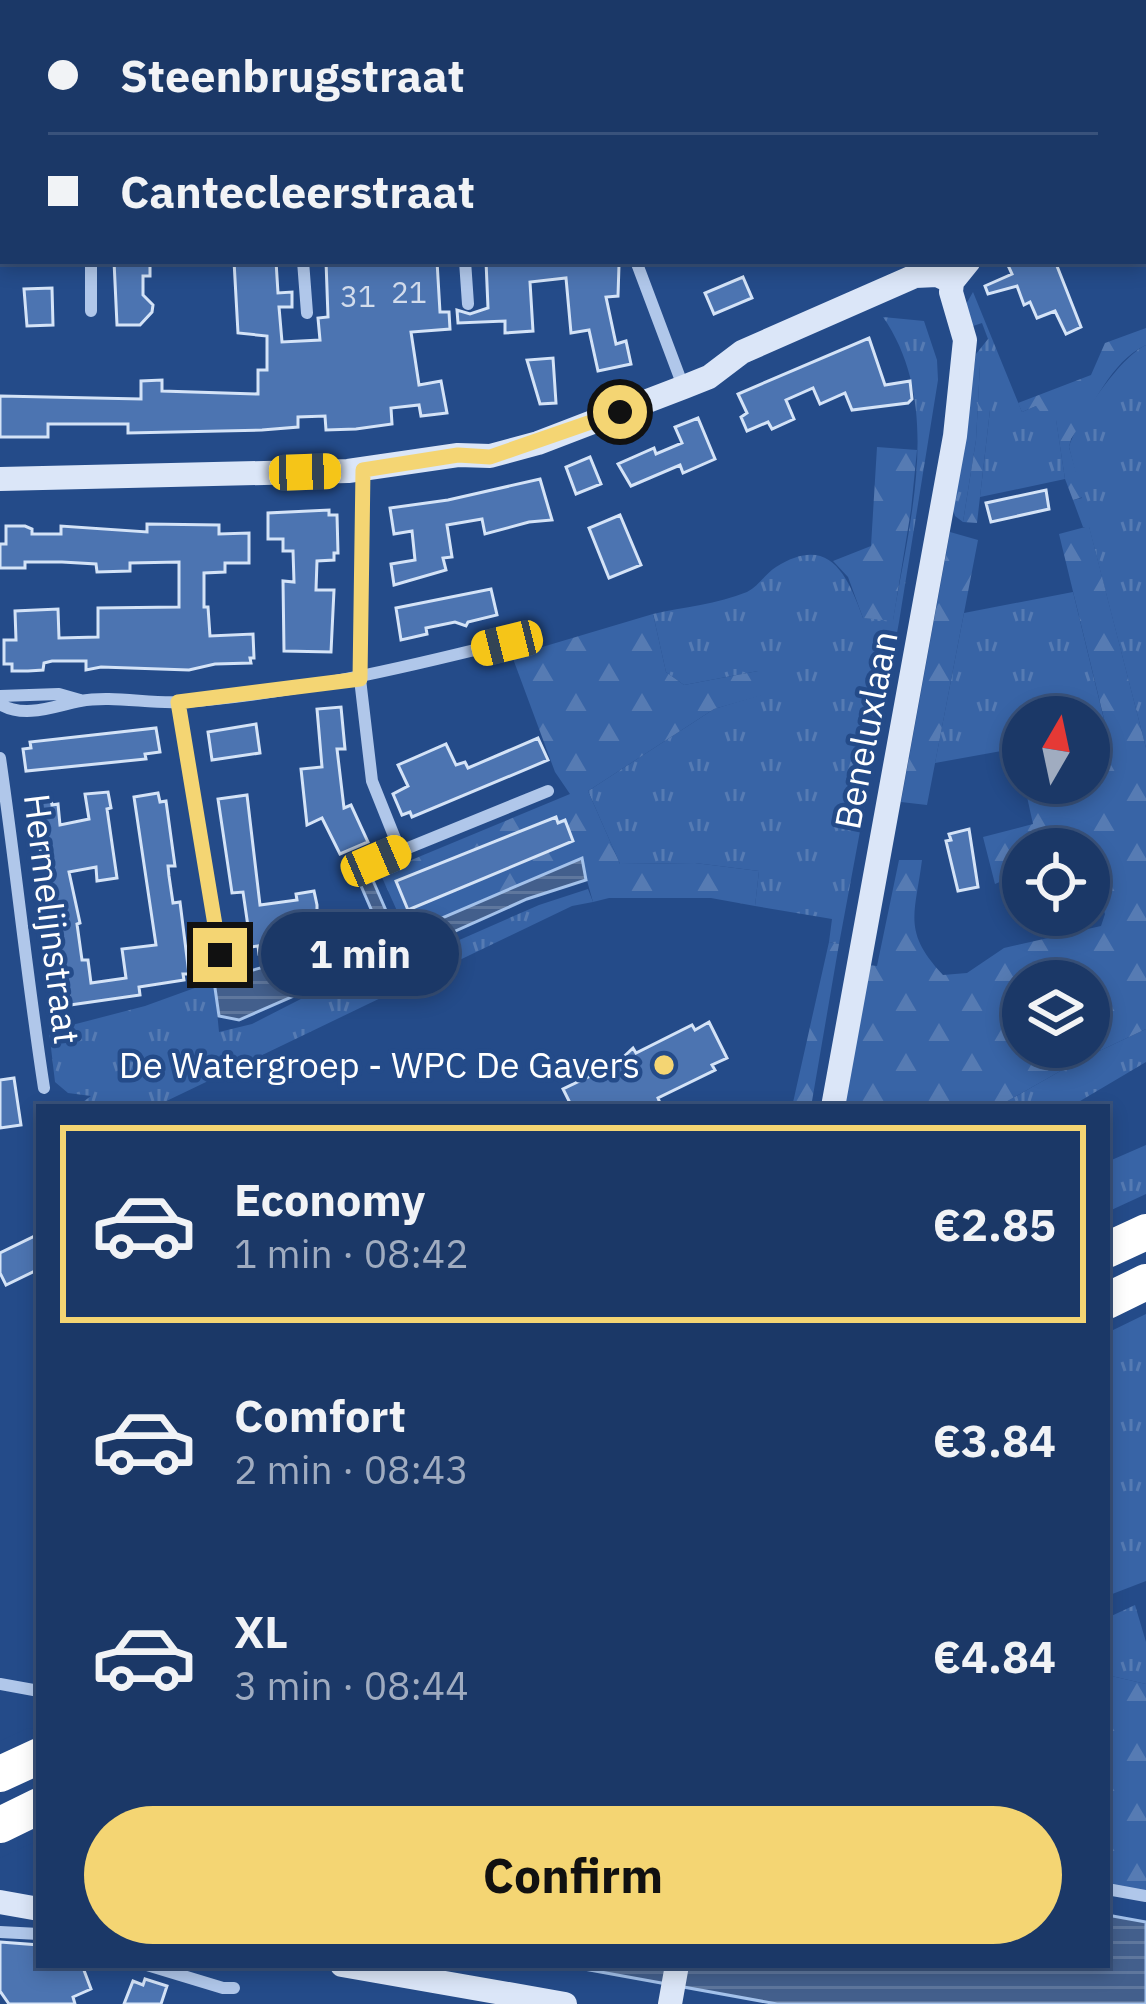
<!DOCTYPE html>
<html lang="en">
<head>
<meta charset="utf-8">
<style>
	body { margin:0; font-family:"IBM Plex Sans",sans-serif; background:#284370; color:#f1f3f6; height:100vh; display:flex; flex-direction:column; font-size:45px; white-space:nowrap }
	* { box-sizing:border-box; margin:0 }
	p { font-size:39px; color:#a0acc0 }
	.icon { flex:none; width:66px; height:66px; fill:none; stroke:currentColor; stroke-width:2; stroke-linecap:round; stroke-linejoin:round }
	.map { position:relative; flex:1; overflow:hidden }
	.side { position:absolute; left:36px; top:1104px; width:1074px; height:864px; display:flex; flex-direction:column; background:#1b3867; border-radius:0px; box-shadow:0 6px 18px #0003,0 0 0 3px #39527b }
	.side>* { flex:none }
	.banner { position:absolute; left:0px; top:0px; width:1146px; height:264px; box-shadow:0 6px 18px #0003,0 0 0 3px #39527b; display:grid; align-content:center; height:264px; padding:0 48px; background:#1b3867 }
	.needle { width:78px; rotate:9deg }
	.controls { position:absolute; left:1002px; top:696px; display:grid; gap:24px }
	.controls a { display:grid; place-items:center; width:108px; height:108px; border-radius:50%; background:#1b3867; box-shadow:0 6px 18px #0003,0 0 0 3px #39527b; font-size:60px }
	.end { position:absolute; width:54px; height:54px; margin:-27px; border:15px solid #f4d573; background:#111; box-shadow:0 0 0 6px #111 }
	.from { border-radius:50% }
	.bubble { position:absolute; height:84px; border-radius:42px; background:#1b3867; box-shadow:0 6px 18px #0003,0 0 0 3px #39527b; font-size:39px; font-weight:700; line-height:84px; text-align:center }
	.car { position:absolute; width:36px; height:72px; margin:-36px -18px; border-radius:15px; box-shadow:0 0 9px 3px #0007; background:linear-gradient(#f5c518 24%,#345 0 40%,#f5c518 0 76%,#345 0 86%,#f5c518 0) }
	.banner b { display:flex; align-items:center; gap:42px; height:114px; font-size:45px }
	.banner b+b { border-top:3px solid #39527b }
	.banner i { width:30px; height:30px; background:#f1f3f6 }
	ul { padding:21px 0 0; list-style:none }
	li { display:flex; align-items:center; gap:36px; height:198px; margin:0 24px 18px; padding:0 24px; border:6px solid transparent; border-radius:0px }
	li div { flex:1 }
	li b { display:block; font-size:45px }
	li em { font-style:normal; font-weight:700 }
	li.on { border-color:#f4d573 }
	li>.icon { width:108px; height:108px; stroke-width:1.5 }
	.primary-button { display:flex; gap:24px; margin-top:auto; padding:24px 48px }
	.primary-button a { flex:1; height:138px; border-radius:72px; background:#f4d573; color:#111; font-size:48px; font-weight:700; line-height:138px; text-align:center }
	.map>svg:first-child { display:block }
	.grass { fill:url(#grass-tufts) }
	.forest { fill:url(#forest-firs); fill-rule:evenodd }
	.water { fill:url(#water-rules); stroke:#a4c2eb; stroke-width:3 }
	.pier { fill:#244b89 }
	.building { fill:#4c74b1; stroke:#d4e3f7; stroke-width:3 }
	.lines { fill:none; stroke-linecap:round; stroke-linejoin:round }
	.street { stroke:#b0c7ea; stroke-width:12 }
	.secondary { stroke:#dbe6f8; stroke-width:24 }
	.highway { stroke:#fff; stroke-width:36 }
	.route { stroke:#f4d573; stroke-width:15 }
	.poi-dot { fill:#f4d573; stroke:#244b89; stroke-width:4.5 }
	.labels { text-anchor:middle; stroke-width:9; stroke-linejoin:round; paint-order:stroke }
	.number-label { font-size:30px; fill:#d2dcec }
	.street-label { font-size:36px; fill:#fff; stroke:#244b89 }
	.poi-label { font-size:36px; fill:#fff; stroke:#244b89; text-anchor:end }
</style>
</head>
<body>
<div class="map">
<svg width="1146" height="2004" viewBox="0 0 1146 2004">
	<defs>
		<pattern id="grass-tufts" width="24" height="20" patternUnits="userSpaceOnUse" patternTransform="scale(3)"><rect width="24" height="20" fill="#3864a6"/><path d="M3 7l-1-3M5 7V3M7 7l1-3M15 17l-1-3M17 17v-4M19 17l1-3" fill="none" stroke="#567bb3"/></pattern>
		<pattern id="forest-firs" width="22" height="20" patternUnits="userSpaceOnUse" patternTransform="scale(3)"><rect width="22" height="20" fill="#3864a6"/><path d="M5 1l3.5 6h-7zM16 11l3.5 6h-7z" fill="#567bb3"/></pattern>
		<pattern id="water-rules" width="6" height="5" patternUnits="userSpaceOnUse" patternTransform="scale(3)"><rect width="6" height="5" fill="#435f8c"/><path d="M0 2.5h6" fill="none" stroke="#5f779d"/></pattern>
	</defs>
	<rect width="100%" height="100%" fill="#244b89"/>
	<path class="grass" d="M973,292L1022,412L1036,406L1056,419L1065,479L980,497L990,410L980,365L976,440L963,522L955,516L953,510L976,354L988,339L982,323L967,328L965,306Z
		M883,317L924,321L937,360L938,380L899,622L839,944L829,942L832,919L755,906L759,871L695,863L620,864L588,791L714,709L774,691L758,671L684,685L666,672L653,614C683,607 718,604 747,592C759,586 765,574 776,567C829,534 847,574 863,618L893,620C909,522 944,405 883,317Z
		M1146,345V748L1089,527H1083L1073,500L1082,498L1069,447C1078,419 1120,357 1146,345Z
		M1073,592L1107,732L1089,735V717H1023V747L935,763L964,613Z
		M588,889L593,902L572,906L154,1107H76L91,1096L68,1093L55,1082L49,1031L145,1006L214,981L219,1032L252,1024L336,981H366L539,905Z
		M1146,1029V1062L1070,1107H997L1078,1061Z
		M1146,1145V1194L1107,1212V1162Z
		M1146,1314V1581L1107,1596V1333Z
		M1135,1605L1146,1642V1684L1107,1675V1618Z"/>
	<path class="forest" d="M1146,328V345C1110,362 1093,407 1071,439L1069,447L1083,497L1073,500L1065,479L1056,420L1048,422L1036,406L1022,412L1018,403L1091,375L1105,343Z
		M980,364L991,366L990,410L977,523L963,522L976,440Z
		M877,447L917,450L911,510L893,621L863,618L848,577L833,561L871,546Z
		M1089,526L1146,748V1029L1078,1061L997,1107H844L869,965L877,966L899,860H922C915,915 902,931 943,975L967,973L1004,948L1101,926L1105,914L1102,905L1089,903V849H1049L1043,842L1033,849H1023V863L1004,880L995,884L983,837L1033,824L1024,783H1089V735L1107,731L1059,534ZM1023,981H1089V1047H1023Z
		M950,532L978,540L927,805L901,802Z
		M653,614L666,672L684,685L758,671L778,672L774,692L714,709L588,791L620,864L695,863L759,871L755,906L711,898H609L593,902L581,859L407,933L380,873L570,794L555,772L512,656Z
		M829,942L839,944L811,1107H792Z
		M1107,1675L1146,1684V1892L1107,1884Z"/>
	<path class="water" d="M582,858L586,880L527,899L424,945H413L407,933Z
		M364,860L404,952L401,955L363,971L336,969L313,983L301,974L294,982L305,991L239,1020L219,1016L214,981L332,948L331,941L377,923L352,865Z
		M1107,1915L1146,1922V2004H777L562,1965H1107Z"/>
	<path class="pier" d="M28,1728L39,1730V1840L0,1858V1741Z"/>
	<path class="building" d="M114,261H150V276H143V295L153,305L152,312L140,325H117Z
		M234,261H276L278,293L292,292V307H279L282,342L320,340L318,318L328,317L326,261H437L440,312H449L450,329L411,332L419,385L441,381L447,413L421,416L419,405L391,408L392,424L356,429L326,430L325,416L298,417V427L262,430L128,433V424H48V437H0V396L141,399V381L162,380V391L258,394V370H267V336L238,333Z
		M486,261L619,265L618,296L606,297L616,344L626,341L631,364L598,371L589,330L571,333L566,278L530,282L533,331L505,333V321L458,323L457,310L470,314L488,308Z
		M1006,261H1055L1081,327L1066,334L1055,311L1037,318L1030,302L1024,305L1017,286L988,294L985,286L1012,274Z
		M743,277L752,298L714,314L705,293Z
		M52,288L53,325L27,326L24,289Z
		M869,338L885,385L910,381L912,399L908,403L852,410L845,393L820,404L813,388L786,400L794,419L772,429L768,422L747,431L741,417L747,413L738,394Z
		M553,358L556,403L540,404L527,360Z
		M698,418L715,459L683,473L680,465L631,486L618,464L654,448L656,454L682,443L675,427Z
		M590,457L601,484L576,494L566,467Z
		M540,479L552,520L529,522L485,534L482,519L447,525L452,557L443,558L446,570L394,585L391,564L415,560L412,531L394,534L390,508L448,500Z
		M1046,490L1049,509L991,522L986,503Z
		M329,510V515H337L338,553H334V560L317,561L316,590H334L331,652L284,651L283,581L294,582L293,551H283V539H268V513Z
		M620,515L641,565L609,578L589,528Z
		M147,524L219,525V534L249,533V563H225V572L204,573V607H208L210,636L253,634L254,658H250L251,663L215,664L189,670L101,667L86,670V661H52L44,663L43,670L28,671H12V664H4V640H16L15,611L58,609L59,638L98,637V608L179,607V562L130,563V571L97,572L96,564L62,562H25V568H0V544H6V526H25L32,529V534H61V526L147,532Z
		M491,589L497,615L468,622L466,626L455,622L426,628L427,634L401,640L396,608Z
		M341,707L345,749H337L344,808L351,805L368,842L340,854L322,818L307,825L301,769L322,767L317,709Z
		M256,724L260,753L212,760L208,732Z
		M156,728L160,752L145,754L146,759L26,771L23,749L31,748L30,742Z
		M538,738L548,760L412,817L410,812L402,815L393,794L408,786L398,765L446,744L456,765L465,762L468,768Z
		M108,792L111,808L107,809L117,878L97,881L96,867L69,872L80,923L77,924L82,960H88L91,983L126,978L122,949L156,945L134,797L158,793L160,802L166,801L175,866H168L169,876L173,903L180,902L189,974H183L184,980L139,987L140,995L70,1005L69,996L62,997L34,807L36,800L51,799L52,805L58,804L60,825L89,819L85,794Z
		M247,795L260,905L297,900L296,894L314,891L317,905V922L277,927L281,951L259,954L258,946L251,947L243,892L232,893L218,799Z
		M556,817L558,823L565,820L573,841L408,910L396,881Z
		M969,829L978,887L958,891L946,841L951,840L949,834Z
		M709,1022L727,1058L712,1065L715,1070L658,1098L660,1103L572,1107L563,1089L592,1075L590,1071L616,1064L633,1048L636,1053L692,1025L695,1030Z
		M14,1078L21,1125L0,1128V1080Z
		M39,1234V1269L6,1285L0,1273V1253Z
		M0,1942L39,1945V1965H82L91,1989L73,1997L75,2004H9L0,1991Z
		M145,1979L167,1986L161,2004H124L133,1981L143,1985Z"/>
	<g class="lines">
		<path class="street" d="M139,0L172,1
			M284,0V3
			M499,0L500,3
			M719,0L720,3
			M988,0L990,3
			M1008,3L1014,0
			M0,171H3
			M91,261V311
			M303,261L307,313
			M465,261L468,304
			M636,261L683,386
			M363,470L360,679L372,781L400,851
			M0,696L59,694L80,700
			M178,702L221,955
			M0,704C24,719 55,706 80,701C112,695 149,704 181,702C292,694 399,669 507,642
			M0,758C16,868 27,978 44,1088
			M376,861L548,791
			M0,1684L39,1691
			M1107,1889L1146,1896
			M0,1932L39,1934
			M147,1965L223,1988H234"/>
		<path class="secondary" d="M1143,185L1146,184
			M952,282L969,261
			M0,479L348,471L458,455L490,456L538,443L684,387L709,377L742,352L915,276L937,275L952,282
			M833,1107L955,436L965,340L951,292L952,282
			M0,1902L39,1909
			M342,1965L565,2004
			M670,2004L677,1965"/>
		<path class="highway" d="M1107,1250L1146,1232
			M1107,1301L1146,1282
			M0,1774L39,1756
			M0,1825L39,1806"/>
	</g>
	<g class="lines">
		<path class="route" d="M220,955L178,702L360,679L363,470L458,455L490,457L620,412"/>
	</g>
	<circle class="poi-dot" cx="664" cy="1065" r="12"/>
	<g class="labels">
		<g class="number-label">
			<text x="409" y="303">21</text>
			<text x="358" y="307">31</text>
		</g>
		<g class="street-label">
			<text transform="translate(866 730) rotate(-79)" y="13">Beneluxlaan</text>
			<text transform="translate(52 919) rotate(83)" y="13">Hermelijnstraat</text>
		</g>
		<g class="poi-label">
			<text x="640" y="1078">De Watergroep - WPC De Gavers</text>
		</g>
	</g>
</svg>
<div class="controls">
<a><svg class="needle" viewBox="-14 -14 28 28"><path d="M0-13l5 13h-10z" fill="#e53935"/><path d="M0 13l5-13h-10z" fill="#a0acc0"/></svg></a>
<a><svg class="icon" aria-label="locate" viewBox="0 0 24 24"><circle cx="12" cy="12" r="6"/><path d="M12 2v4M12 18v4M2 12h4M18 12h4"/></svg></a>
<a><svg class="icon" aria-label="layers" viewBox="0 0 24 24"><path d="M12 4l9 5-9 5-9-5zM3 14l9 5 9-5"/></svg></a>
</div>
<i class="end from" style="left:620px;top:412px"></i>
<i class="end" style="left:220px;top:955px"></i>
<div class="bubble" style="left:261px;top:912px;width:198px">1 min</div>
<i class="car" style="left:305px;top:472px;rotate:88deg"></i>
<i class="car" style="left:507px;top:643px;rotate:256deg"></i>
<i class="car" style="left:376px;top:861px;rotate:67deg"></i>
<div class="banner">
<b><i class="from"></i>Steenbrugstraat</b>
<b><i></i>Cantecleerstraat</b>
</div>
<section class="side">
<ul>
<li class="on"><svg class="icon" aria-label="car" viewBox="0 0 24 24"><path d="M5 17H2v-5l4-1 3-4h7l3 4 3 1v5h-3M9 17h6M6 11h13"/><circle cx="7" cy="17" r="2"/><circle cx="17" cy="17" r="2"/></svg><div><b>Economy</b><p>1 min · 08:42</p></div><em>€2.85</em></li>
<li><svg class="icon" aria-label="car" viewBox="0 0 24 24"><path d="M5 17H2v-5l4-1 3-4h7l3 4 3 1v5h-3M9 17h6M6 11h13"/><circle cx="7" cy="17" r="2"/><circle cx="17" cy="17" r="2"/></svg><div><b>Comfort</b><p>2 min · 08:43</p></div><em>€3.84</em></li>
<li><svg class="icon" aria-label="car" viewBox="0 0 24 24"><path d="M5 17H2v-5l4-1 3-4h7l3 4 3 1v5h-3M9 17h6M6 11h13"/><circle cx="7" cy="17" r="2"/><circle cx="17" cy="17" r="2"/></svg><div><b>XL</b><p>3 min · 08:44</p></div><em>€4.84</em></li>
</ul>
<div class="primary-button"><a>Confirm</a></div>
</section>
</div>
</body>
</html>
